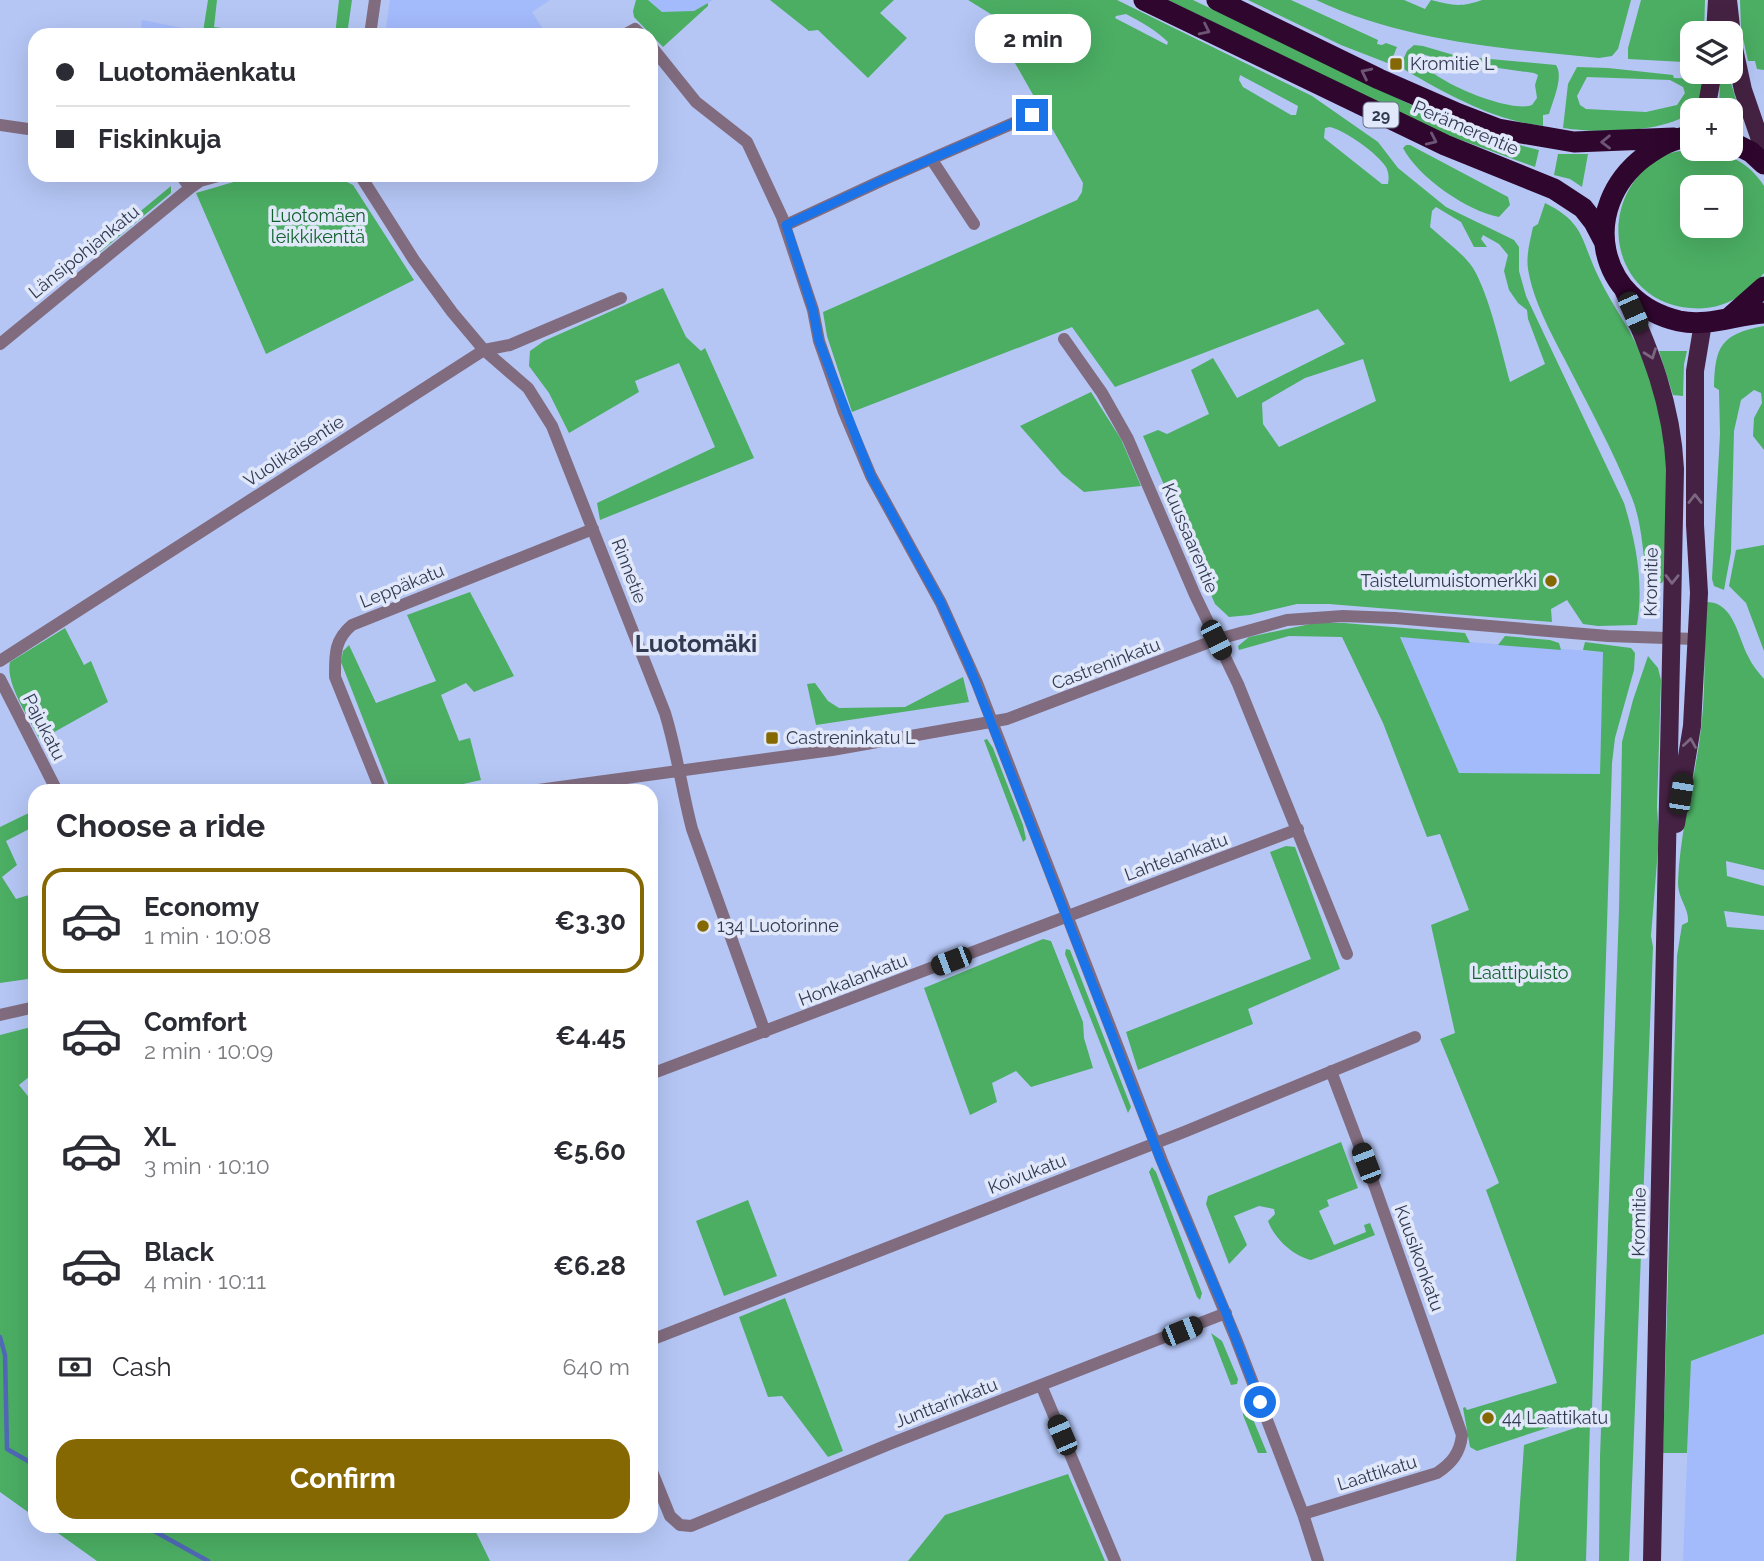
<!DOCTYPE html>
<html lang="en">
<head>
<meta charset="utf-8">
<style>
	body { margin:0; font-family:Raleway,sans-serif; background:#f2f2f3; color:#2b2b33; height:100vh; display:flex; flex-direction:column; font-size:26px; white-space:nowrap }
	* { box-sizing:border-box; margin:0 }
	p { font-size:23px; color:#7c7c81 }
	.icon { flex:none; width:38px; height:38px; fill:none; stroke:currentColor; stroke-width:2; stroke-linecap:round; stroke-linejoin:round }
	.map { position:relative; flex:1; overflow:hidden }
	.drawer { position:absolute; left:28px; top:784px; width:630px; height:749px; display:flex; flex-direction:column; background:#fff; border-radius:21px; box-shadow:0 7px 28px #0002 }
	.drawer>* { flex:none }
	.hud { position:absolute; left:28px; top:28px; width:630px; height:154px; border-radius:21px; box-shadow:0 7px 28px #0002; display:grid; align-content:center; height:154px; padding:0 28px; background:#fff }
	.controls { position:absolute; left:1680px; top:21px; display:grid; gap:14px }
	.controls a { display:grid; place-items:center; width:63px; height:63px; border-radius:14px; background:#fff; box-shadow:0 7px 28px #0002; font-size:35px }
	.end { position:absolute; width:32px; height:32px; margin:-16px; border:9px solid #1a73e8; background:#fff; box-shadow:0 0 0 4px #fff }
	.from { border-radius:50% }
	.bubble { position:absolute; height:49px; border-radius:21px; background:#fff; box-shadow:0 7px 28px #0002; font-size:23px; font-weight:700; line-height:49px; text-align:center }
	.car { position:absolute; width:21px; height:42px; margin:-21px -10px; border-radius:9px; box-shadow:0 0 5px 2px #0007; background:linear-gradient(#222 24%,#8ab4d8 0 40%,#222 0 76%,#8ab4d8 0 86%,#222 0) }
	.hud b { display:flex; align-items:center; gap:24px; height:66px; font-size:26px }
	.hud b+b { border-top:2px solid #e1e1e2 }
	.hud i { width:18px; height:18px; background:#2b2b33 }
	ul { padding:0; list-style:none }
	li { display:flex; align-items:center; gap:21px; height:105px; margin:0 14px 10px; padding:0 14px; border:4px solid transparent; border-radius:21px }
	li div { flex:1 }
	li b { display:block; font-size:26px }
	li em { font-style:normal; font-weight:700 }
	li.selected { border-color:#866803 }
	li>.icon { width:63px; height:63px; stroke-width:1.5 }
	h2 { padding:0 28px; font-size:32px; line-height:84px }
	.pay { display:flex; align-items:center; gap:18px; height:77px; padding:0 28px; font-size:26px }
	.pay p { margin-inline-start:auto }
	.cta { display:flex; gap:14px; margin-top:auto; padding:14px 28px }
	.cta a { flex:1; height:80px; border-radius:21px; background:#866803; color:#fff; font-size:28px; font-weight:700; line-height:80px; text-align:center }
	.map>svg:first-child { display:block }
	.built { fill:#a3bafb }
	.green { fill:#4bae63; fill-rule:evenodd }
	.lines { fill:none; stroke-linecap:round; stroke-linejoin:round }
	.stream { stroke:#5068b6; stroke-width:4.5 }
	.minor { stroke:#816c7f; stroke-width:12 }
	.major { stroke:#452243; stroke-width:18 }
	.highway { stroke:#2f062e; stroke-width:21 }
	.oneway { stroke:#6d5575 }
	.oneway2 { stroke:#7c6783 }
	.route { stroke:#1a73e8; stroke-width:9 }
	.poi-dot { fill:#866803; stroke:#e1e8fa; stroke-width:2.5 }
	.labels { text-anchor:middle; stroke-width:7; stroke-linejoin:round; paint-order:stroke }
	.shield { fill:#e1e8fa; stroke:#666e84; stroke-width:2 }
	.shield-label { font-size:16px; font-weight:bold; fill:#323a52 }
	.poi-label { font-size:18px; fill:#323a52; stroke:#e1e8fa; text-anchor:start }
	.street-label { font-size:18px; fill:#323a52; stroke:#e1e8fa }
	.park-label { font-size:18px; fill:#12612c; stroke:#e1e8fa }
	.district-label { font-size:24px; font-weight:bold; fill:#323a52; stroke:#e1e8fa }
</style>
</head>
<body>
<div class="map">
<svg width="1764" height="1561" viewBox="0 0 1764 1561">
	<rect width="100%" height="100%" fill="#b5c6f5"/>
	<path class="built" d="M390,0H550L532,12L547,35H385Z
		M648,0H713L694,11L677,13L662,12Z
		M142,20L203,32V35H140Z
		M1400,637L1603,652L1600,774L1459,773Z
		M1764,1334V1561H1683L1691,1361Z"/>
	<path class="green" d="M208,0H217L214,27L279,35H226L203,32Z
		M339,0H352L347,35H335Z
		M636,0H648L662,12L694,11L708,3V6L663,47L634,17L633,11Z
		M770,0H894L880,13L907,38L868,78L818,30L809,31Z
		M968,0H1117L1312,96L1378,142L1398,168L1446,207L1514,240L1519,247V271L1526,296L1624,503C1636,542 1644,584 1637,625L1598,626L1583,624L1567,600L1551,609L1552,622L1329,604H1297L1250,615L1229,617L1215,604L1143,436L1158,430L1167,434L1209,414L1191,370L1213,358L1237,398L1345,344L1318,309L1115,387L1072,327L852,412L827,336L823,312L1077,200L1082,192L1083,183L990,19L994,16ZM1126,14C1141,22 1156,30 1168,42L1167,45L1115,18L1116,16ZM1240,75L1298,106L1296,115H1291L1243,87L1239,80ZM1330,127C1346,131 1377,153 1386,167C1389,173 1389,178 1388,184H1382L1324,138L1325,128ZM1436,207L1461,222L1474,247H1487L1481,239L1483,235L1499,244L1508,255L1504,271L1509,290L1518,303L1527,310L1528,319L1545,364L1510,382C1501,350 1490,296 1473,268C1462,252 1444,240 1430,227L1432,211ZM1363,359L1376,401L1279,447L1263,424L1262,403L1305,378Z
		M1168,0H1193L1449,123L1492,138L1539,150L1535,167L1442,133Z
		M1248,0H1291L1378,40L1377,44L1382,45L1386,43L1397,47L1390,64L1341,45Z
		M1316,0H1404L1425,9L1431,0C1452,5 1460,8 1482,0H1631L1618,49L1612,56L1599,58C1503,49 1404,41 1316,0Z
		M1641,0H1705L1704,33H1692V56H1688L1684,62L1628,59V48Z
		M1740,0H1764V70L1757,69L1755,61H1748L1741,29Z
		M1414,45L1423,46L1457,56L1556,65C1564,77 1553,100 1549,114L1543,115V126C1492,120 1449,95 1405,70L1402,62L1407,51ZM1422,54L1463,66H1484L1534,73L1538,75L1535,85L1537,98L1532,105C1510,114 1423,78 1418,56Z
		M1577,67L1608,68L1673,75L1674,78L1705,79C1703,90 1702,100 1694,109C1671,134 1594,133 1563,128L1568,84ZM1587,77L1670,80L1683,87L1685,93L1677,105L1646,112L1586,109L1580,105L1577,96Z
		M1720,82L1731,83L1740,113L1719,106Z
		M1406,145H1410L1508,197L1510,205L1499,217C1467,211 1418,177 1403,148Z
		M1703,149C1728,153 1750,163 1764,186V273C1745,297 1721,311 1690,308C1609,301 1593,197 1661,157C1673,150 1689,150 1703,149ZM1692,187H1731V226H1692Z
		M1558,154H1588L1582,187L1570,179L1554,175Z
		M343,180L353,185L414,280L266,354L196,193L237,181Z
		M171,186V193L93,258H88L86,256Z
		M1545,203C1586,223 1581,242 1599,278C1614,309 1635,335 1647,368C1656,396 1663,427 1666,457C1670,498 1665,540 1664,580L1662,583L1648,582C1642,554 1643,526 1632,498C1613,450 1588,405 1564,358C1550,331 1533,300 1528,269C1526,255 1530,241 1533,227L1538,224Z
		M663,288L686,337L701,351L705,348L754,458L600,520L597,503L715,447L679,363L635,381L639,392L569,433L549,393L529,366L530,351L544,341Z
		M1764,326V450L1753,436L1754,418L1762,403L1761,393L1754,390L1741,400L1734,431L1731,552L1724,590L1714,586L1712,579L1720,434L1719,390L1714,387C1715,346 1721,334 1764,326Z
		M1659,351H1687L1684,364L1683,396L1673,395Z
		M1091,392L1121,439L1141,486L1084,492L1062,474L1020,426Z
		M1764,545V651L1746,603L1729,586L1736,550Z
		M470,592L514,676L474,692L466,683L441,695L459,741L470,738L481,780L432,791H391L341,662L343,651L349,645L376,703L436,681L407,615Z
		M1707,602C1734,602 1738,638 1748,656C1752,665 1758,672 1764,679V870L1726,861L1727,876L1764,886V916L1724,911L1727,927L1764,930V1334L1691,1361L1687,1453H1663L1677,956L1682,925L1688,922C1689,907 1678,900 1678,882C1680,830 1695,780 1701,729C1706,688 1704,646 1705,606Z
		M1315,623H1344L1465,633L1470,643L1400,637L1459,773L1600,774L1603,652L1583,650L1585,642L1631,648L1635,653L1634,670L1615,738L1612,763L1592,1409L1590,1414L1477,1451L1470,1447L1463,1408L1465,1407L1467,1410L1557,1383L1486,1190L1499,1183L1440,1039L1455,1033L1431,925L1469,910L1440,834L1427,837L1383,723L1342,637L1289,636L1239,650L1238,646L1249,637Z
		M65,628L84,665L91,661L108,702L40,740C30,719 5,684 10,662Z
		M1505,636L1550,640L1559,643L1561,650L1498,645Z
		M1648,656L1658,668L1661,680L1657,807L1659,837L1651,936L1653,947L1629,1561H1599L1600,1457L1619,910L1622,742L1633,700Z
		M963,677L969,702L816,725L807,684L815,683L828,701L839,708L905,707Z
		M987,739L993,748L1023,825L1026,839L1023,842L984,740Z
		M35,810V826L6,841L17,865L2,877L16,899L35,893V978L0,983V827Z
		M1286,846L1295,847L1340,969L1248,1009L1253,1024L1138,1070L1126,1032L1311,959L1270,852Z
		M1043,939L1051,941L1083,1022L1084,1038L1093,1068L1031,1087L1016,1071L992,1083L997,1102L970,1115L924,988Z
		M1066,949L1070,950L1131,1107L1128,1113L1065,954Z
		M35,1026V1072L19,1085L35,1105V1517L0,1492V1035Z
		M1341,1142L1358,1188L1327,1200L1329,1206L1319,1211L1334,1245L1366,1232L1364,1225L1370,1223L1375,1235L1311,1260C1293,1256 1274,1238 1268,1221L1275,1214L1274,1209L1259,1206L1234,1216L1247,1245L1229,1264L1206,1204L1208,1196Z
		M1152,1167L1156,1172L1202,1293L1200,1300L1197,1297L1149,1172Z
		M748,1200L777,1276L724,1296L696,1221Z
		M785,1298L843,1451L828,1457L782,1396L768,1397L739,1317Z
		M1211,1333L1222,1341L1238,1379L1237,1384L1231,1385Z
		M1247,1410L1250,1412L1267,1453H1258L1243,1415V1411Z
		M1590,1423L1586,1561H1516L1524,1445Z
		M1068,1474L1105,1561H908L945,1515Z
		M48,1526H473L490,1561H97Z"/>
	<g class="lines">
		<path class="stream" d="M0,1337L5,1355L7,1449L35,1465
			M145,1526L208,1561"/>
		<path class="minor" d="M370,35L375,0
			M624,35L635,29L641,35
			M651,46L696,102L747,142L782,217L813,310L819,341L844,412L871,476L941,603L977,683L1162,1161L1236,1339L1303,1514L1318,1561
			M0,125L35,130
			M932,160L974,224
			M181,175L190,188
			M360,175L414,260L452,312L484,350L528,388L552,426L665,713C677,752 682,791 692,829L765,1032
			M786,225L885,179L1032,115
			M1064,339L1102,393L1128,439L1195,595L1238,684L1347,954
			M0,344L190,188L200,181L222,175
			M0,661L484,350L510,345L621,298
			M0,679L57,791
			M381,791L335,677C335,655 334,640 352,625L593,529
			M531,791L832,750L1007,719L1215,640L1287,620L1343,616L1395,618L1608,636L1695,639
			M0,1015L35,1007
			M651,1074L1298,829
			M651,1340L1184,1132L1415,1037
			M1041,1385L1115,1561
			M651,1469L670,1516L680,1525L691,1526L892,1443L1226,1313
			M1303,1514L1437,1473C1452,1463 1460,1453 1462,1435L1376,1190L1331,1071"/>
		<path class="major" d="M1728,0L1733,44L1743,90L1764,151
			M1715,33L1717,0
			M1706,110L1713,72
			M1624,292C1650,350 1672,404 1675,469L1652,1561
			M1676,824L1692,726L1699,593L1695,525V371L1703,323"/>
		<path class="highway" d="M1144,0L1445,145L1554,189L1583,208L1594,222L1604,241
			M1217,0L1379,79L1459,114L1498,129L1574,142L1674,138
			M1692,136C1673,138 1660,146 1644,157C1578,208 1597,302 1679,321C1708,327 1735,315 1764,313
			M1731,142L1751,152L1764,164
			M1730,317L1764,287"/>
	</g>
	<defs><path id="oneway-chevron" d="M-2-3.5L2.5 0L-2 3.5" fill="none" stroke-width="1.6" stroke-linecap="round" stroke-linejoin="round" transform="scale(1.75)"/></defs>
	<g class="oneway">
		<use href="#oneway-chevron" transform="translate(1205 30) rotate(26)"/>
		<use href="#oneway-chevron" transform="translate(1366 73) rotate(-154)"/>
		<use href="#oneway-chevron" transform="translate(1432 140) rotate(25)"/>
		<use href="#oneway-chevron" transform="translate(1606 142) rotate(179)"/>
	</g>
	<g class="oneway2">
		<use href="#oneway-chevron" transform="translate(1651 354) rotate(70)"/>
		<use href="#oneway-chevron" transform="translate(1695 499) rotate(-90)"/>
		<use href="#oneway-chevron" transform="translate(1672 579) rotate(91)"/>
		<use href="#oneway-chevron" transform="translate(1690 743) rotate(-81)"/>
	</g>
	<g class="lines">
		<path class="route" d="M1032,115L885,179L786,225L813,310L819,341L871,476L941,603L967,660L1161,1161L1226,1313L1260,1402"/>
	</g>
	<g class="poi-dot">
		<rect x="1389" y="57" width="14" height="14" rx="3.5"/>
		<circle cx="1551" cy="581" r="7"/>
		<rect x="765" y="731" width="14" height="14" rx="3.5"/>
		<circle cx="703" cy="926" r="7"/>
		<circle cx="1488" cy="1418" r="7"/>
	</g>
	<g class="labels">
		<rect class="shield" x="1363.5" y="102.5" width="35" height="25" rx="5"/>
		<g class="shield-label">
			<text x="1381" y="121">29</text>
		</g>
		<g class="poi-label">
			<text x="1410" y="70">Kromitie L</text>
			<text x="1537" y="587" text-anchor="end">Taistelumuistomerkki</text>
			<text x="786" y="744">Castreninkatu L</text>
			<text x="717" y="932">134 Luotorinne</text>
			<text x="1502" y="1424">44 Laattikatu</text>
		</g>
		<g class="street-label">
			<text transform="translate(1466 128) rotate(23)" y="6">Perämerentie</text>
			<text transform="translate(84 252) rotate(-39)" y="6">Länsipohjankatu</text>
			<text transform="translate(294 451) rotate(-33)" y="6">Vuolikaisentie</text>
			<text transform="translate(1190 538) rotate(67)" y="6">Kuussaarentie</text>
			<text transform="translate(629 571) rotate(69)" y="6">Rinnetie</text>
			<text transform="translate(1651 582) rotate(-89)" y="6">Kromitie</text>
			<text transform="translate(402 586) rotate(-22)" y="6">Leppäkatu</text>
			<text transform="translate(1106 664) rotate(-21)" y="6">Castreninkatu</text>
			<text transform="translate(44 727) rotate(63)" y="6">Pajukatu</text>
			<text transform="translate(1176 857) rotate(-20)" y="6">Lahtelankatu</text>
			<text transform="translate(853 980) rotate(-21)" y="6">Honkalankatu</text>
			<text transform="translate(1027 1174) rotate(-21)" y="6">Koivukatu</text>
			<text transform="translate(1639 1222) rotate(-89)" y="6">Kromitie</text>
			<text transform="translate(1419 1258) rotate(70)" y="6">Kuusikonkatu</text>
			<text transform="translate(946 1403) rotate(-21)" y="6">Junttarinkatu</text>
			<text transform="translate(1377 1473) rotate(-17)" y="6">Laattikatu</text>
		</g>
		<g class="park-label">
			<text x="318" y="222">Luotomäen<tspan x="318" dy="21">leikkikenttä</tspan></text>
			<text x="1520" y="979">Laattipuisto</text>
		</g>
		<g class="district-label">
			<text x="696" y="652">Luotomäki</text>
		</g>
	</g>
</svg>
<div class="controls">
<a><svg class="icon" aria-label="layers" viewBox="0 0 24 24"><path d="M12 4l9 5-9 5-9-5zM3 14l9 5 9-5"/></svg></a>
<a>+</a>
<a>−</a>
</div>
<i class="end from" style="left:1260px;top:1402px"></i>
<i class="end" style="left:1032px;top:115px"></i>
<div class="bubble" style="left:975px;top:14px;width:116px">2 min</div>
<i class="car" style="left:1633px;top:312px;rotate:156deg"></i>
<i class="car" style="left:1216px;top:640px;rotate:153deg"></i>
<i class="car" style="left:1681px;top:794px;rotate:9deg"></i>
<i class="car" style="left:951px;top:961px;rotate:249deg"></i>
<i class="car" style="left:1366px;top:1163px;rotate:339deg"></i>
<i class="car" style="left:1182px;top:1331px;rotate:68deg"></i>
<i class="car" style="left:1062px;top:1435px;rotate:337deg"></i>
<div class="hud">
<b><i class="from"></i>Luotomäenkatu</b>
<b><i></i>Fiskinkuja</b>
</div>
<section class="drawer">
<h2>Choose a ride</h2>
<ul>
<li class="selected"><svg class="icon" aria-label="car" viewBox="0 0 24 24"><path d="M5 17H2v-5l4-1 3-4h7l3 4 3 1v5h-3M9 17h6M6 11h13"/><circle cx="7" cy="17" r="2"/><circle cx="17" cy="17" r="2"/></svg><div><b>Economy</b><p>1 min · 10:08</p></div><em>€3.30</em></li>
<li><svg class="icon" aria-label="car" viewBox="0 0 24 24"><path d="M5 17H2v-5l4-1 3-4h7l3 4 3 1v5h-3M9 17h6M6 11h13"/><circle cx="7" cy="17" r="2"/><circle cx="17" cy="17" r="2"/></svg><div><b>Comfort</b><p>2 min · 10:09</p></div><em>€4.45</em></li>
<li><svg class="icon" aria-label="car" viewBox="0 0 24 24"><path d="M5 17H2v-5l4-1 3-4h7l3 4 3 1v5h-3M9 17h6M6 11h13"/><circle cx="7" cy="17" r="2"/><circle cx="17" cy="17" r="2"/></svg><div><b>XL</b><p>3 min · 10:10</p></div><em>€5.60</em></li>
<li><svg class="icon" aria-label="car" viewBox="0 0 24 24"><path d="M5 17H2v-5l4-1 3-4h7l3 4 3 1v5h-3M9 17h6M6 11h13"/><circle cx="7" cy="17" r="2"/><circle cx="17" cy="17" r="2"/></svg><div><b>Black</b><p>4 min · 10:11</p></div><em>€6.28</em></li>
</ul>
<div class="pay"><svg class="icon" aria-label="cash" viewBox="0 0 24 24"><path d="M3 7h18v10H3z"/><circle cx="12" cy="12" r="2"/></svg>Cash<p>640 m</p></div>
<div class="cta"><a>Confirm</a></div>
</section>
</div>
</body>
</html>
